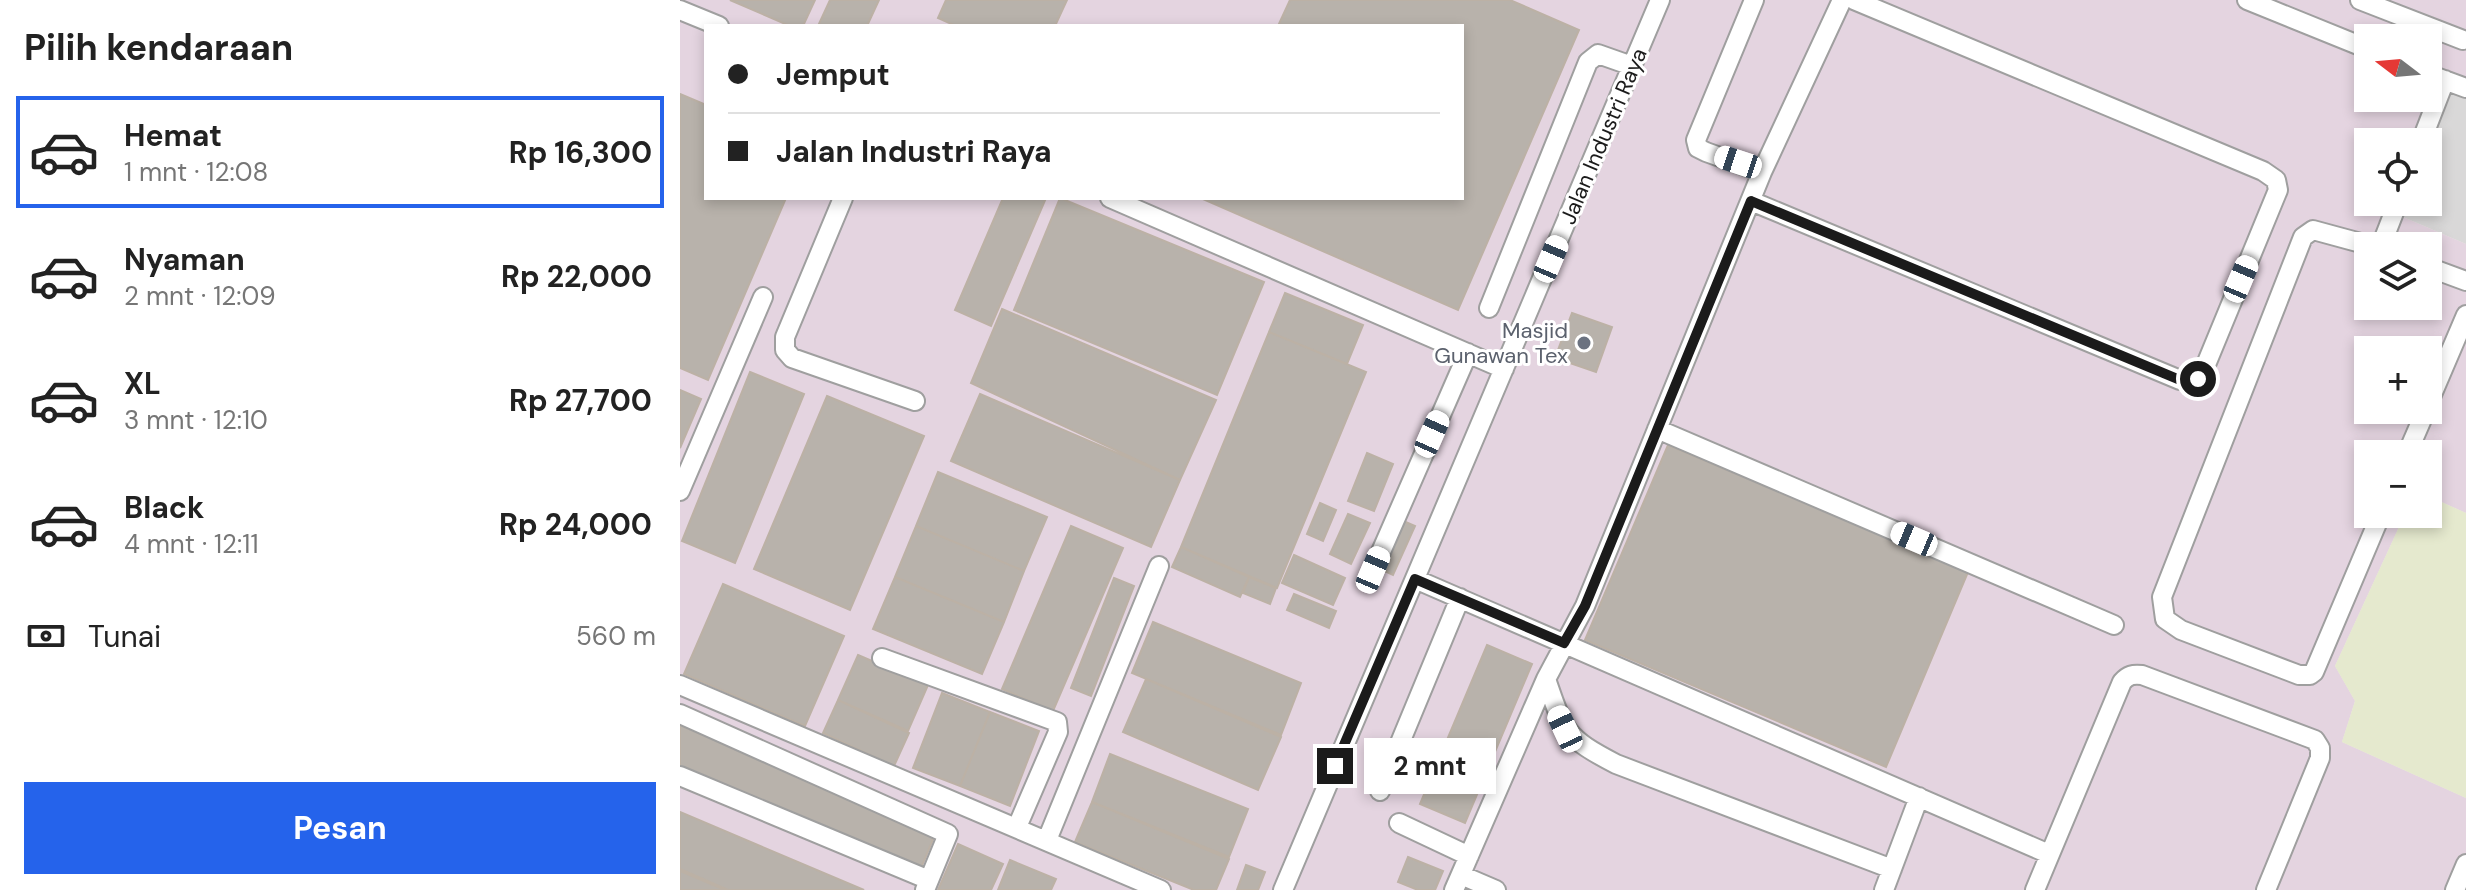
<!DOCTYPE html>
<html lang="id">
<head>
<meta charset="utf-8">
<style>
	body { margin:0; font-family:"DM Sans",sans-serif; background:#f6f6f6; color:#222; height:100vh; display:flex; flex-direction:column; font-size:30px; white-space:nowrap }
	* { box-sizing:border-box; margin:0 }
	p { font-size:26px; color:#767676 }
	.icon { flex:none; width:44px; height:44px; fill:none; stroke:currentColor; stroke-width:2; stroke-linecap:round; stroke-linejoin:round }
	.map { position:relative; flex:1; overflow:hidden }
	.panel { display:flex; flex-direction:column; background:#fff; width:680px }
	.panel>* { flex:none }
	.top-card { position:absolute; left:24px; top:24px; width:760px; height:176px; border-radius:0px; box-shadow:0 4px 12px #0003; display:grid; align-content:center; height:176px; padding:0 24px; background:#fff }
	.needle { width:52px; rotate:286deg }
	.controls { position:absolute; left:1674px; top:24px; display:grid; gap:16px }
	.controls a { display:grid; place-items:center; width:88px; height:88px; border-radius:0px; background:#fff; box-shadow:0 4px 12px #0003; font-size:40px }
	.end { position:absolute; width:36px; height:36px; margin:-18px; border:10px solid #1b1b1b; background:#fff; box-shadow:0 0 0 4px #fff }
	.from { border-radius:50% }
	.bubble { position:absolute; height:56px; border-radius:0px; background:#fff; box-shadow:0 4px 12px #0003; font-size:26px; font-weight:700; line-height:56px; text-align:center }
	.car { position:absolute; width:24px; height:48px; margin:-24px -12px; border-radius:10px; box-shadow:0 0 6px 2px #0007; background:linear-gradient(#fff 24%,#345 0 40%,#fff 0 76%,#345 0 86%,#fff 0) }
	.top-card b { display:flex; align-items:center; gap:28px; height:76px; font-size:30px }
	.top-card b+b { border-top:2px solid #e0e0e0 }
	.top-card i { width:20px; height:20px; background:#222 }
	ul { padding:0; list-style:none }
	li { display:flex; align-items:center; gap:24px; height:112px; margin:0 16px 12px; padding:0 8px; border:4px solid transparent; border-radius:0px }
	li div { flex:1 }
	li b { display:block; font-size:30px }
	li em { font-style:normal; font-weight:700 }
	li.current { border-color:#2563eb }
	li>.icon { width:72px; height:72px; stroke-width:1.5 }
	h2 { padding:0 24px; font-size:36px; line-height:96px }
	.pay { display:flex; align-items:center; gap:20px; height:88px; padding:0 24px; font-size:30px }
	.pay p { margin-inline-start:auto }
	.cta { display:flex; gap:16px; margin-top:auto; padding:16px 24px }
	.cta a { flex:1; height:92px; border-radius:0px; background:#2563eb; color:#fff; font-size:32px; font-weight:700; line-height:92px; text-align:center }
	main { display:flex; flex:1; min-height:0 }
	.map>svg:first-child { display:block }
	.residential { fill:#d9d8d8 }
	.industrial { fill:#e4d4e0; fill-rule:evenodd }
	.farmland { fill:#e5e9ce }
	.building { fill:#b8b2ab; stroke:#bcb1a5; stroke-width:2 }
	.lines { fill:none; stroke-linecap:round; stroke-linejoin:round }
	.minor-casing { stroke:#9f9f9f; stroke-width:22 }
	.minor { stroke:#fff; stroke-width:18 }
	.route { stroke:#1b1b1b; stroke-width:10 }
	.worship-dot { fill:#6b7280; stroke:#fff; stroke-width:3 }
	.labels { text-anchor:middle; stroke-width:6; stroke-linejoin:round; paint-order:stroke }
	.street-label { font-size:22px; fill:#1b1b1b; stroke:#fff }
	.worship-label { font-size:22px; fill:#5b616d; stroke:#fff; text-anchor:end }
</style>
</head>
<body>
<main>
<section class="panel">
<h2>Pilih kendaraan</h2>
<ul>
<li class="current"><svg class="icon" aria-label="car" viewBox="0 0 24 24"><path d="M5 17H2v-5l4-1 3-4h7l3 4 3 1v5h-3M9 17h6M6 11h13"/><circle cx="7" cy="17" r="2"/><circle cx="17" cy="17" r="2"/></svg><div><b>Hemat</b><p>1 mnt · 12:08</p></div><em>Rp 16,300</em></li>
<li><svg class="icon" aria-label="car" viewBox="0 0 24 24"><path d="M5 17H2v-5l4-1 3-4h7l3 4 3 1v5h-3M9 17h6M6 11h13"/><circle cx="7" cy="17" r="2"/><circle cx="17" cy="17" r="2"/></svg><div><b>Nyaman</b><p>2 mnt · 12:09</p></div><em>Rp 22,000</em></li>
<li><svg class="icon" aria-label="car" viewBox="0 0 24 24"><path d="M5 17H2v-5l4-1 3-4h7l3 4 3 1v5h-3M9 17h6M6 11h13"/><circle cx="7" cy="17" r="2"/><circle cx="17" cy="17" r="2"/></svg><div><b>XL</b><p>3 mnt · 12:10</p></div><em>Rp 27,700</em></li>
<li><svg class="icon" aria-label="car" viewBox="0 0 24 24"><path d="M5 17H2v-5l4-1 3-4h7l3 4 3 1v5h-3M9 17h6M6 11h13"/><circle cx="7" cy="17" r="2"/><circle cx="17" cy="17" r="2"/></svg><div><b>Black</b><p>4 mnt · 12:11</p></div><em>Rp 24,000</em></li>
</ul>
<div class="pay"><svg class="icon" aria-label="cash" viewBox="0 0 24 24"><path d="M3 7h18v10H3z"/><circle cx="12" cy="12" r="2"/></svg>Tunai<p>560 m</p></div>
<div class="cta"><a>Pesan</a></div>
</section>
<div class="map">
<svg width="1786" height="890" viewBox="0 0 1786 890">
	<rect width="100%" height="100%" fill="#ece9e1"/>
	<path class="residential" d="M1764,83L1786,85V244L1723,217L1727,202H1748V142Z"/>
	<path class="industrial" d="M0,0H1786V85L1764,83L1746,142H1688V202H1727L1723,217L1786,244V513L1748,496V454H1688V514H1725L1655,666L1675,701L1662,742L1786,798V890H0ZM26,26H782V198H26ZM1688,38H1748V98H1688ZM1688,246H1748V306H1688ZM1688,350H1748V410H1688Z"/>
	<path class="farmland" d="M1748,496L1786,513V798L1662,742L1675,701L1655,666L1725,514H1748Z"/>
	<path class="building" d="M50,0H135L123,26H110Z
		M150,0H199L187,26H138Z
		M266,0H387L375,26H276L258,18Z
		M610,0H830L899,30L778,310L523,199L782,198V26H598Z
		M0,94L26,105V198H106L28,380L0,368Z
		M323,198H366L311,326L275,310Z
		M380,198L584,282L537,395L334,310Z
		M605,293L683,325L667,364L589,332Z
		M322,309L536,400L500,480L291,383Z
		M892,313L932,327L916,372L875,358Z
		M589,332L686,372L597,588L501,547Z
		M70,372L124,394L55,563L2,541Z
		M0,390L21,399L0,448Z
		M300,394L500,480L471,547L271,461Z
		M147,396L244,436L170,610L74,569Z
		M988,445L1288,572L1206,767L905,640Z
		M687,453L713,464L694,511L668,501Z
		M258,472L367,517L344,571L236,526Z
		M640,503L656,510L643,541L627,534Z
		M668,514L690,523L671,564L650,554Z
		M721,520L735,526L713,575L698,568Z
		M236,526L344,571L324,622L215,577Z
		M391,526L443,548L373,711L322,689Z
		M501,547L569,577L560,597L492,567Z
		M614,555L665,578L653,605L602,583Z
		M215,577L324,622L302,674L193,629Z
		M569,577L596,588L590,604L563,593Z
		M434,578L454,586L411,696L391,688Z
		M43,584L164,636L125,726L4,674Z
		M614,594L656,611L649,628L607,610Z
		M473,622L621,683L601,735L452,673Z
		M807,645L852,664L785,823L740,804Z
		M178,655L248,685L228,731L158,700Z
		M466,679L601,737L578,790L443,732Z
		M262,693L310,712L280,786L233,768Z
		M158,700L229,733L214,766L143,733Z
		M310,712L359,731L330,806L280,786Z
		M0,725L254,837L241,868L0,768Z
		M430,754L568,809L549,857L412,802Z
		M412,802L549,859L536,890H514L395,842Z
		M0,812L184,890H48L0,869Z
		M278,844L323,864L311,890H258Z
		M728,857L763,871L755,890H738L718,882Z
		M330,860L376,879L371,890H318Z
		M566,865L585,872L578,890H557Z
		M0,871L45,890H0Z"/>
	<g class="lines">
		<defs>
			<path id="minor" d="M1074,0L1016,140L1018,148L1026,152L1082,172
				M1567,0L1688,49
				M1680,0L1783,40
				M0,10L39,26
				M1748,74L1786,88
				M1741,142L1765,80
				M163,198L105,337V350L112,358L235,401
				M430,198L824,369
				M1071,201L1500,380C1514,383 1518,379 1525,367L1598,190L1596,180L1583,171L1174,0
				M1692,246L1633,230L1623,237L1482,597L1485,619L1501,630L1619,675H1630L1634,672L1701,514
				M1701,246L1718,202
				M1748,267L1786,281
				M809,308L908,62L918,54L952,66
				M1748,404L1786,315
				M977,429L1434,625
				M1727,454L1746,410
				M0,491L83,297
				M693,570L788,353
				M735,579L1369,854
				M202,658L377,722L378,732L337,827
				M866,679C884,732 886,738 936,764L1212,869
				M0,685L481,890
				M0,714L268,834L245,890
				M0,776L249,880
				M700,791L780,598
				M719,823L789,856
				M367,840L479,566
				M781,875L816,890
				M603,890L980,0
				M774,890L866,679L905,606L1082,172L1162,0
				M1204,890L1239,797
				M1355,890L1442,682C1448,675 1453,674 1462,675L1635,740L1640,748V758L1586,890
				M1775,890L1786,864"/>
		</defs>
		<use href="#minor" class="minor-casing"/>
		<use href="#minor" class="minor"/>
	</g>
	<g class="lines">
		<path class="route" d="M655,766L735,579L884,643L905,606L1071,201L1500,380L1511,382L1518,379"/>
	</g>
	<circle class="worship-dot" cx="904" cy="343" r="8"/>
	<g class="labels">
		<g class="street-label">
			<text transform="translate(923 136) rotate(-67)" y="8">Jalan Industri Raya</text>
		</g>
		<g class="worship-label">
			<text x="888" y="338">Masjid<tspan x="888" dy="25">Gunawan Tex</tspan></text>
		</g>
	</g>
</svg>
<div class="controls">
<a><svg class="needle" viewBox="-14 -14 28 28"><path d="M0-13l5 13h-10z" fill="#e53935"/><path d="M0 13l5-13h-10z" fill="#767676"/></svg></a>
<a><svg class="icon" aria-label="locate" viewBox="0 0 24 24"><circle cx="12" cy="12" r="6"/><path d="M12 2v4M12 18v4M2 12h4M18 12h4"/></svg></a>
<a><svg class="icon" aria-label="layers" viewBox="0 0 24 24"><path d="M12 4l9 5-9 5-9-5zM3 14l9 5 9-5"/></svg></a>
<a>+</a>
<a>−</a>
</div>
<i class="end from" style="left:1518px;top:379px"></i>
<i class="end" style="left:655px;top:766px"></i>
<div class="bubble" style="left:684px;top:738px;width:132px">2 mnt</div>
<i class="car" style="left:1058px;top:162px;rotate:288deg"></i>
<i class="car" style="left:871px;top:259px;rotate:23deg"></i>
<i class="car" style="left:1561px;top:279px;rotate:23deg"></i>
<i class="car" style="left:752px;top:434px;rotate:24deg"></i>
<i class="car" style="left:1234px;top:539px;rotate:293deg"></i>
<i class="car" style="left:693px;top:570px;rotate:23deg"></i>
<i class="car" style="left:885px;top:729px;rotate:335deg"></i>
<div class="top-card">
<b><i class="from"></i>Jemput</b>
<b><i></i>Jalan Industri Raya</b>
</div>
</div>
</main>
</body>
</html>
